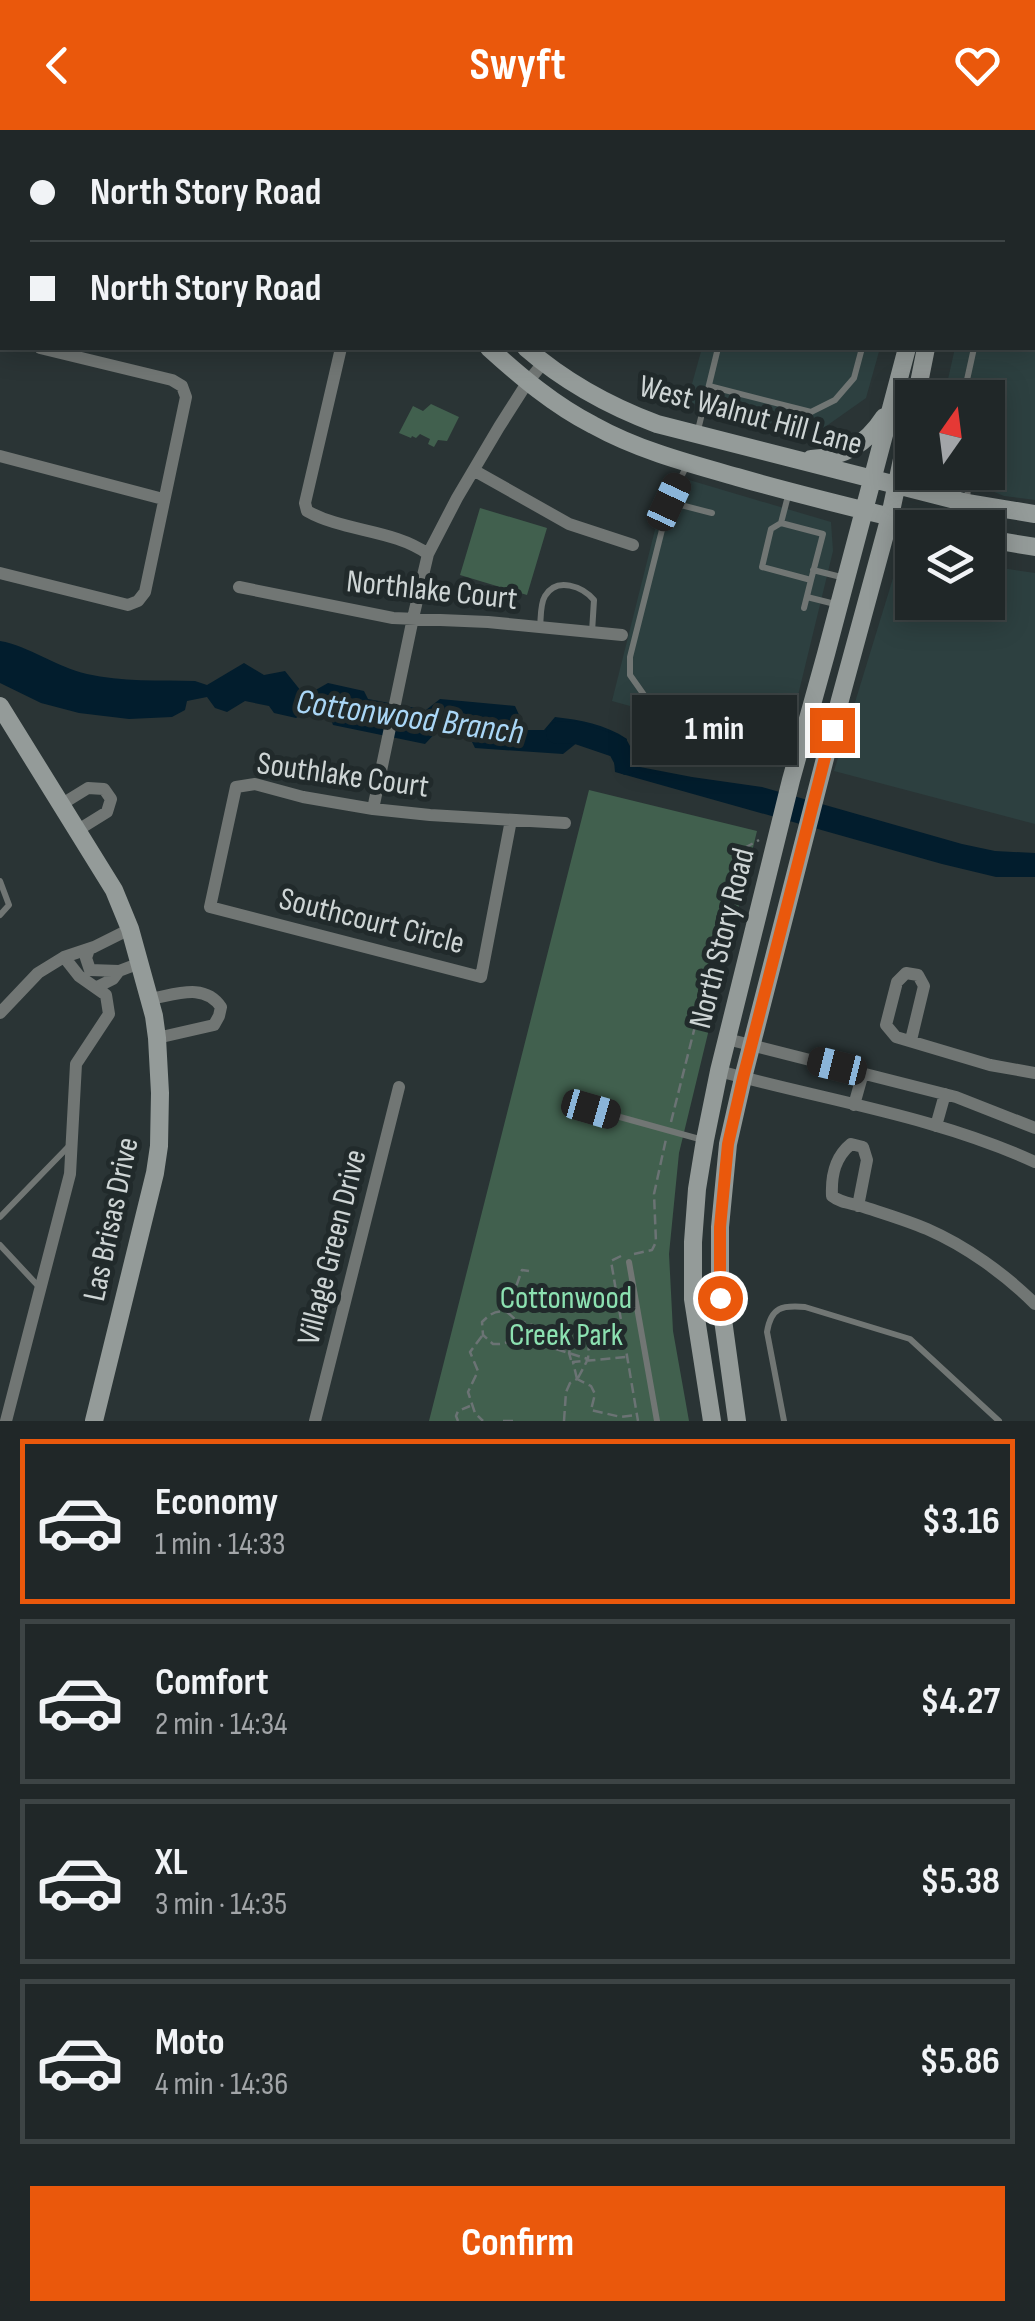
<!DOCTYPE html>
<html lang="en">
<head>
<meta charset="utf-8">
<style>
	body { margin:0; font-family:"Sofia Sans Condensed",sans-serif; background:#282f30; color:#f1f3f6; height:100vh; display:flex; flex-direction:column; font-size:38px; white-space:nowrap }
	* { box-sizing:border-box; margin:0 }
	p { font-size:32px; color:#a2a5a8 }
	.icon { flex:none; width:55px; height:55px; fill:none; stroke:currentColor; stroke-width:2; stroke-linecap:round; stroke-linejoin:round }
	.map { position:relative; height:1291px; overflow:hidden }
	.details { display:flex; flex-direction:column; background:#202728; flex:1 }
	.details>* { flex:none }
	.guide { position:absolute; left:0px; top:0px; width:1035px; height:220px; box-shadow:0 5px 25px #0003,0 0 0 2px #3d4445; display:grid; align-content:center; height:220px; padding:0 30px; background:#202728 }
	.needle { width:65px; rotate:14deg }
	.buttons { position:absolute; left:895px; top:250px; display:grid; gap:20px }
	.buttons a { display:grid; place-items:center; width:110px; height:110px; border-radius:0px; background:#202728; box-shadow:0 5px 25px #0003,0 0 0 2px #3d4445; font-size:50px }
	.end { position:absolute; width:45px; height:45px; margin:-22px; border:12px solid #ea580c; background:#fff; box-shadow:0 0 0 5px #fff }
	.from { border-radius:50% }
	.bubble { position:absolute; height:70px; border-radius:0px; background:#202728; box-shadow:0 5px 25px #0003,0 0 0 2px #3d4445; font-size:32px; font-weight:700; line-height:70px; text-align:center }
	.car { position:absolute; width:30px; height:60px; margin:-30px -15px; border-radius:12px; box-shadow:0 0 8px 2px #0007; background:linear-gradient(#222 24%,#8ab4d8 0 40%,#222 0 76%,#8ab4d8 0 86%,#222 0) }
	.guide b { display:flex; align-items:center; gap:35px; height:95px; font-size:38px }
	.guide b+b { border-top:2px solid #3d4445 }
	.guide i { width:25px; height:25px; background:#f1f3f6 }
	ul { padding:18px 0 0; list-style:none }
	li { display:flex; align-items:center; gap:30px; height:165px; margin:0 20px 15px; padding:0 10px; border:5px solid #3d4445; border-radius:0px }
	li div { flex:1 }
	li b { display:block; font-size:38px }
	li em { font-style:normal; font-weight:700 }
	li.on { border-color:#ea580c }
	li>.icon { width:90px; height:90px; stroke-width:1.5 }
	.button { display:flex; gap:20px; margin-top:auto; padding:20px 30px }
	.button a { flex:1; height:115px; border-radius:0px; background:#ea580c; color:#fff; font-size:40px; font-weight:700; line-height:115px; text-align:center }
	header { display:flex; justify-content:space-between; align-items:center; height:130px; padding:0 30px; background:#ea580c; color:#fff; font-size:45px; font-weight:700 }
	.map>svg:first-child { display:block }
	.built { fill:#2d4040 }
	.green { fill:#41604e }
	.water { fill:#021d2d }
	.lines { fill:none; stroke-linecap:round; stroke-linejoin:round }
	.river { stroke:#021d2d; stroke-width:22 }
	.path { stroke:#6b7374; stroke-width:2.5; stroke-dasharray:10 5; stroke-linecap:butt }
	.lane { stroke:#717674; stroke-width:6 }
	.street { stroke:#717674; stroke-width:12 }
	.secondary { stroke:#949b99; stroke-width:18 }
	.route { stroke:#ea580c; stroke-width:12 }
	.labels { text-anchor:middle; stroke-width:10; stroke-linejoin:round; paint-order:stroke }
	.street-label { font-size:32px; fill:#ced5d5; stroke:#212a2b }
	.park-label { font-size:32px; fill:#8ce1b1; stroke:#212a2b }
	.water-label { font-size:35px; font-style:italic; fill:#aad7f7; stroke:#212a2b }
</style>
</head>
<body>
<header><svg class="icon" aria-label="back" viewBox="0 0 24 24"><path d="M15 5l-7 7 7 7"/></svg>Swyft<svg class="icon" aria-label="heart" viewBox="0 0 24 24"><path d="M12 20l-8-8c-3-5 5-10 8-4 3-6 11-1 8 4z"/></svg></header>
<div class="map">
<svg width="1035" height="1291" viewBox="0 0 1035 1291">
	<rect width="100%" height="100%" fill="#2a3435"/>
	<path class="built" d="M938,0H1035V370L1004,366L965,350L958,343L988,342V268L944,267L955,218H1032V2H939Z
		M702,218H880L866,268L815,304L687,272Z
		M669,344L831,392L833,421L785,619L612,571Z
		M901,422L912,424V472H988V436L1035,443V694L834,641Z"/>
	<path class="green" d="M431,274L459,287L447,311L438,310L434,317L428,314L430,309L420,304L416,308L412,306L411,308L399,303L413,276L423,281Z
		M480,378L547,398L527,465L460,445Z
		M589,660L757,701L679,1023L669,1124L673,1201L689,1291H429Z"/>
	<path class="water" d="M0,511C29,516 56,537 87,544C121,552 160,550 195,551L207,555L244,533L264,545L285,541L305,566L328,553L364,561L368,569L426,580L440,569L515,576L526,600H544L555,587C580,590 605,594 627,609L624,622L629,631L640,637L692,647L762,657L962,714L995,721L1035,723V747H996L942,734L615,642L613,620L606,604H588L563,624L475,618L466,600L441,597L425,614L333,595L329,584L309,580L296,588L274,583L269,576L245,571L227,582L215,578L207,567L187,571L185,580L172,587L129,589L79,583L41,573L0,553Z"/>
	<g class="lines">
		<path class="river" d="M557,603L574,602L618,617L627,634"/>
		<path class="path" d="M671,992L739,721L759,710
			M634,1124L652,1120L656,1112L654,1064L666,1009
			M621,1126L611,1131L638,1291
			M507,1182L516,1190C517,1208 511,1215 493,1214L483,1205L482,1192C490,1184 495,1180 507,1182L522,1140L529,1141
			M516,1190L589,1213H623
			M482,1206L470,1222L478,1241L468,1262L475,1283L483,1291
			M512,1210L540,1214L588,1229
			M571,1230L569,1223L573,1209
			M578,1248L588,1229L589,1213
			M577,1249L573,1232L626,1227
			M458,1291L456,1286L458,1281L470,1276
			M503,1291H517
			M564,1291L566,1262L570,1253L577,1249L591,1256L595,1264L591,1280L621,1287L635,1285"/>
		<path class="lane" d="M837,0L838,2
			M368,2L369,0
			M1017,2L1018,0
			M1032,83H1035
			M709,256L811,282L835,270L854,248L862,218
			M963,268L974,218
			M697,304L718,218
			M686,337L669,372L630,527V545L649,572L751,598L788,597L804,600
			M789,362L781,393L771,399L762,437L811,450L804,478
			M967,371L969,342
			M669,372L712,383
			M781,393L823,404L811,450
			M813,440L841,447
			M807,467L835,474
			M540,498C541,488 540,474 545,466C557,446 583,457 594,470L592,502
			M0,751L9,775L0,785
			M591,979L703,1010
			M0,1087L70,1015
			M0,1115L40,1158
			M629,1132L657,1291
			M784,1291L767,1202C771,1177 782,1175 805,1177L910,1209L999,1291"/>
		<path class="street" d="M159,2V0
			M0,37L2,60
			M0,124L2,108
			M0,208H2
			M341,218L305,373L307,381C344,402 393,399 428,424
			M0,326L163,369
			M475,341L569,394L633,415
			M0,443L128,475L138,471L145,462L186,267L182,256L172,250L40,218
			M239,457L393,488L488,492L622,505
			M62,674L88,658L104,659L111,669L107,682L78,700
			M373,679L413,488L428,424L457,368L499,297L527,253L543,233
			M511,690L481,847L210,777L236,657L255,654L303,667L373,679L430,685L565,693
			M89,819L86,828L90,840L119,841
			M97,857L113,849L119,841L140,833
			M149,869C175,865 204,852 221,877L219,886L214,895L157,908
			M0,883L38,843L64,827L94,817L130,799
			M727,909L956,967L1035,998
			M911,910L924,856L918,845L906,843L897,852L886,895L896,907L990,935L1035,943
			M719,941C824,970 935,986 1035,1032
			M854,975L863,943
			M936,996L945,964
			M858,1076L867,1030L863,1017L851,1014C835,1027 831,1045 832,1066C841,1073 850,1073 861,1076C882,1083 906,1090 927,1099C966,1116 1005,1144 1035,1174
			M6,1291L70,1044L76,934L109,884L106,865L79,846L64,827
			M315,1291L399,957"/>
		<path class="secondary" d="M82,0L97,2
			M210,0L219,2
			M892,0L893,2
			M918,0V2
			M489,218C521,247 554,275 593,295C638,320 687,333 737,347C803,366 870,382 937,398
			M526,218C565,252 609,276 657,294L967,373L1035,384
			M916,268L926,218
			M811,329C843,327 866,315 884,287
			M926,342L953,365
			M988,409L1035,417
			M0,576L114,760L130,799L154,886L157,908L160,963L159,1016L155,1043L94,1291
			M712,1291L693,1169V1112L697,1059L705,1010L719,941L791,650L826,524L907,218
			M737,1291L720,1168V1097L728,1014L743,948L840,570L890,386L912,282"/>
	</g>
	<g class="lines">
		<path class="route" d="M720,1168V1097L728,1014L743,948L832,600"/>
	</g>
	<g class="labels">
		<g class="street-label">
			<text transform="translate(751 284) rotate(15)" y="11">West Walnut Hill Lane</text>
			<text transform="translate(432 459) rotate(6)" y="11">Northlake Court</text>
			<text transform="translate(343 644) rotate(8)" y="11">Southlake Court</text>
			<text transform="translate(372 790) rotate(14)" y="11">Southcourt Circle</text>
			<text transform="translate(721 808) rotate(-76)" y="11">North Story Road</text>
			<text transform="translate(110 1089) rotate(-78)" y="11">Las Brisas Drive</text>
			<text transform="translate(331 1117) rotate(-76)" y="11">Village Green Drive</text>
		</g>
		<g class="park-label">
			<text x="566" y="1178">Cottonwood<tspan x="566" dy="37">Creek Park</tspan></text>
		</g>
		<g class="water-label">
			<text transform="translate(410 586) rotate(8)" y="12">Cottonwood Branch</text>
		</g>
	</g>
</svg>
<div class="buttons">
<a><svg class="needle" viewBox="-14 -14 28 28"><path d="M0-13l5 13h-10z" fill="#e53935"/><path d="M0 13l5-13h-10z" fill="#a2a5a8"/></svg></a>
<a><svg class="icon" aria-label="layers" viewBox="0 0 24 24"><path d="M12 4l9 5-9 5-9-5zM3 14l9 5 9-5"/></svg></a>
</div>
<i class="end from" style="left:720px;top:1168px"></i>
<i class="end" style="left:832px;top:600px"></i>
<div class="bubble" style="left:632px;top:565px;width:165px">1 min</div>
<i class="car" style="left:669px;top:372px;rotate:25deg"></i>
<i class="car" style="left:837px;top:936px;rotate:284deg"></i>
<i class="car" style="left:591px;top:979px;rotate:106deg"></i>
<div class="guide">
<b><i class="from"></i>North Story Road</b>
<b><i></i>North Story Road</b>
</div>
</div>
<section class="details">
<ul>
<li class="on"><svg class="icon" aria-label="car" viewBox="0 0 24 24"><path d="M5 17H2v-5l4-1 3-4h7l3 4 3 1v5h-3M9 17h6M6 11h13"/><circle cx="7" cy="17" r="2"/><circle cx="17" cy="17" r="2"/></svg><div><b>Economy</b><p>1 min · 14:33</p></div><em>$3.16</em></li>
<li><svg class="icon" aria-label="car" viewBox="0 0 24 24"><path d="M5 17H2v-5l4-1 3-4h7l3 4 3 1v5h-3M9 17h6M6 11h13"/><circle cx="7" cy="17" r="2"/><circle cx="17" cy="17" r="2"/></svg><div><b>Comfort</b><p>2 min · 14:34</p></div><em>$4.27</em></li>
<li><svg class="icon" aria-label="car" viewBox="0 0 24 24"><path d="M5 17H2v-5l4-1 3-4h7l3 4 3 1v5h-3M9 17h6M6 11h13"/><circle cx="7" cy="17" r="2"/><circle cx="17" cy="17" r="2"/></svg><div><b>XL</b><p>3 min · 14:35</p></div><em>$5.38</em></li>
<li><svg class="icon" aria-label="car" viewBox="0 0 24 24"><path d="M5 17H2v-5l4-1 3-4h7l3 4 3 1v5h-3M9 17h6M6 11h13"/><circle cx="7" cy="17" r="2"/><circle cx="17" cy="17" r="2"/></svg><div><b>Moto</b><p>4 min · 14:36</p></div><em>$5.86</em></li>
</ul>
<div class="button"><a>Confirm</a></div>
</section>
</body>
</html>
